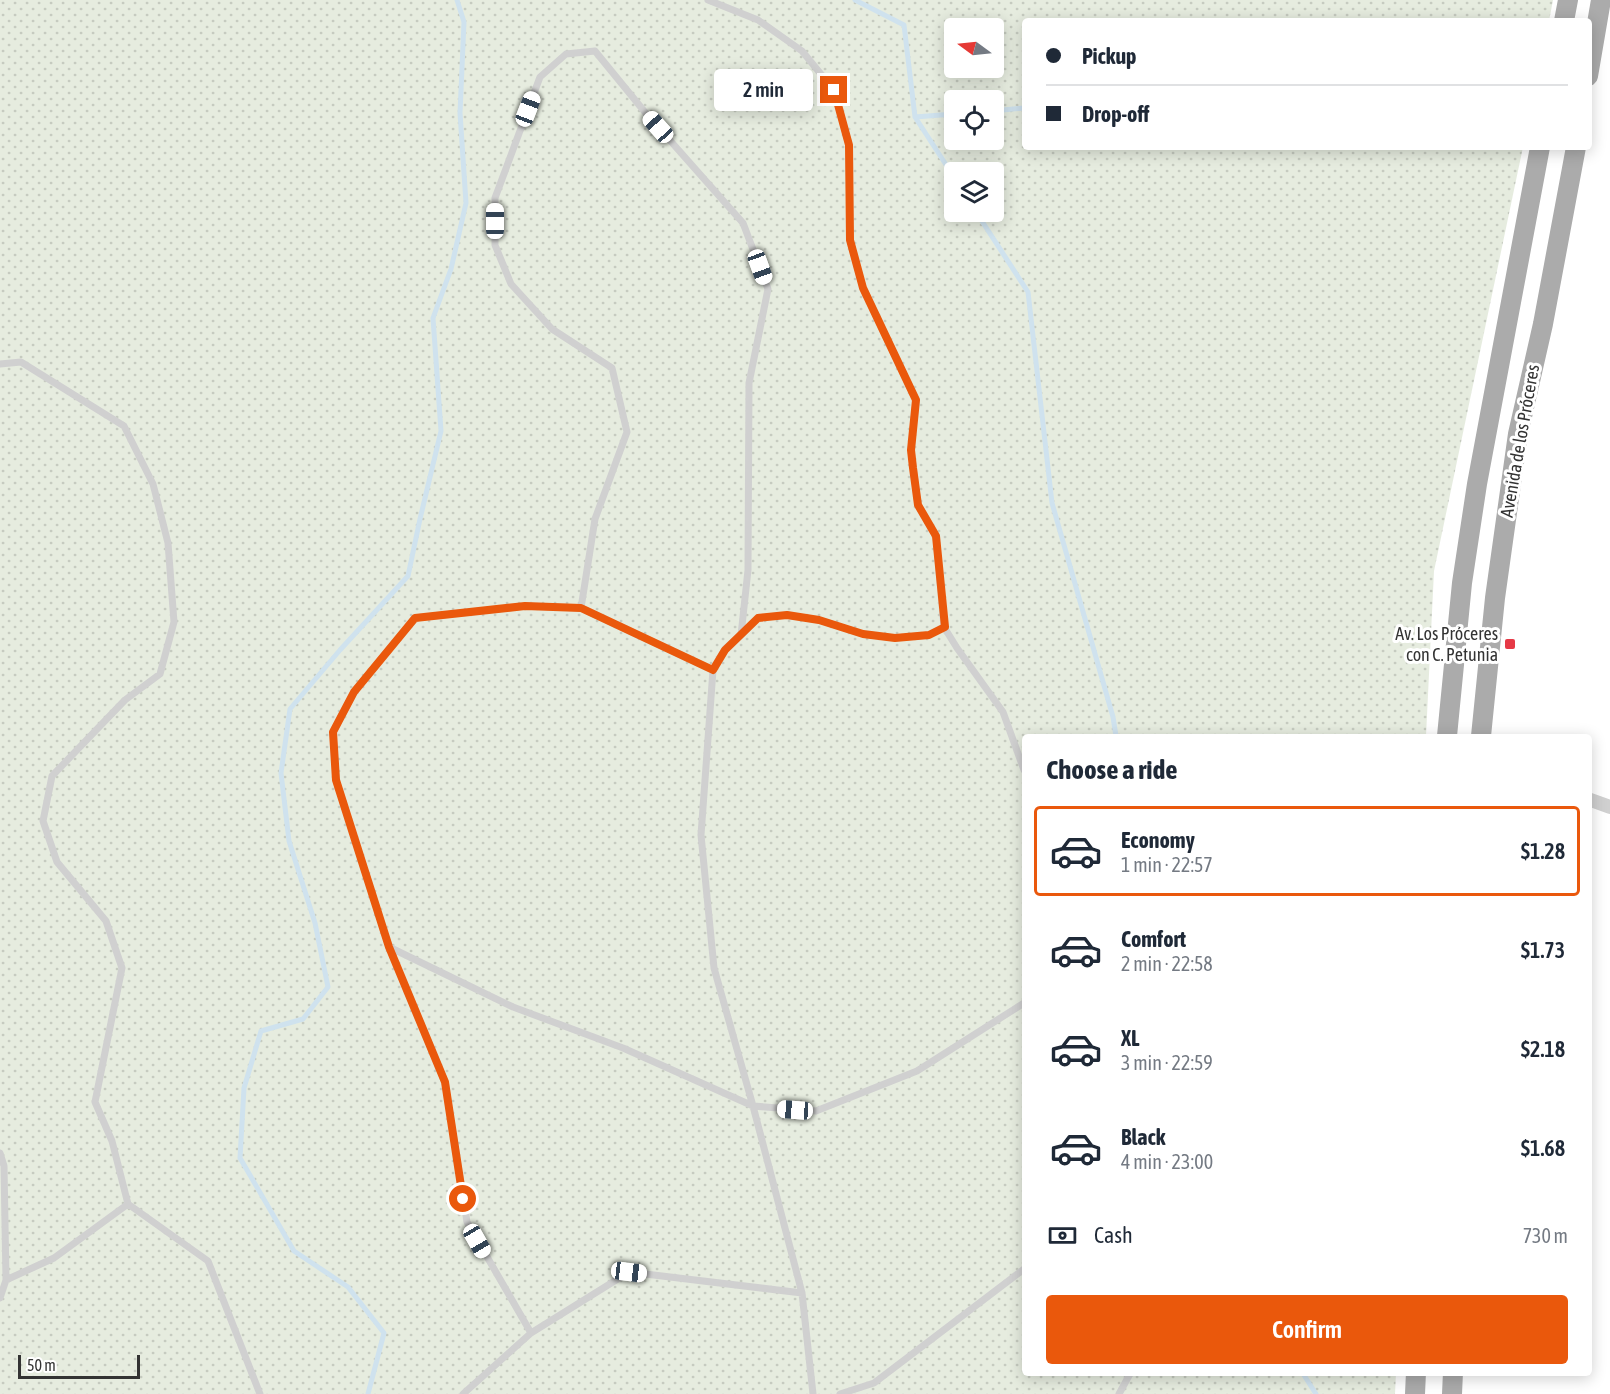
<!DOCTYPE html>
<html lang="en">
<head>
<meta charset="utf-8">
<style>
	body { margin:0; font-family:"Asap Condensed",sans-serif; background:#f6f6f7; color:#1f2937; height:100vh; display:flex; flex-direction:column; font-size:22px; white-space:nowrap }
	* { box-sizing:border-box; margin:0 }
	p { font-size:20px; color:#747a83 }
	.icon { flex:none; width:33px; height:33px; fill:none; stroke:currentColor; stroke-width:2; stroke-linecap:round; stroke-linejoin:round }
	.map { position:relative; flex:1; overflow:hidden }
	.details { position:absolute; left:1022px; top:734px; width:570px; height:642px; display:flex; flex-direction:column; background:#fff; border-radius:6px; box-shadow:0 3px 15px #0003 }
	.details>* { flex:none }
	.top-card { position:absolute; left:1022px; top:18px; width:570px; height:132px; border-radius:6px; box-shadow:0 3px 15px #0003; display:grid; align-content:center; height:132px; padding:0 24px; background:#fff }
	.needle { width:39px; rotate:285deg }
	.tools { position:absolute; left:944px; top:18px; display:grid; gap:12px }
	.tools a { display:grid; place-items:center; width:60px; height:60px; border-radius:6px; background:#fff; box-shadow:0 3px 15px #0003; font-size:30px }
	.scale { position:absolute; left:18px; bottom:15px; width:122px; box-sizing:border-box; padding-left:6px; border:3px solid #333; border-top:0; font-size:16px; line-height:21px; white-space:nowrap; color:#333; -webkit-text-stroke:4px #fff; paint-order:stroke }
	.end { position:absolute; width:27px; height:27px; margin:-14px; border:8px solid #ea580c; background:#fff; box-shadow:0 0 0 3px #fff }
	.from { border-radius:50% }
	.bubble { position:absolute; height:42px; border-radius:6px; background:#fff; box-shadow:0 3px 15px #0003; font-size:20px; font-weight:600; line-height:42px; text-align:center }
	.car { position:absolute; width:18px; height:36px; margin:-18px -9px; border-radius:8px; box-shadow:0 0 4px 2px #0007; background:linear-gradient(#fff 24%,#345 0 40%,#fff 0 76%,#345 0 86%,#fff 0) }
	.top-card b { display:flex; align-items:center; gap:21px; height:57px; font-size:22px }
	.top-card b+b { border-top:2px solid #e0e1e3 }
	.top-card i { width:15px; height:15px; background:#1f2937 }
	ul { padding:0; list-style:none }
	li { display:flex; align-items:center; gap:18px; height:90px; margin:0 12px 9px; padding:0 12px; border:3px solid transparent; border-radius:6px }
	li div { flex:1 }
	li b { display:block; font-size:22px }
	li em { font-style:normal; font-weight:600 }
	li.active { border-color:#ea580c }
	li>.icon { width:54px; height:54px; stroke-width:1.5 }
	h2 { padding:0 24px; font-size:27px; line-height:72px }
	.pay { display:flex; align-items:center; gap:15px; height:66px; padding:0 24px; font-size:22px }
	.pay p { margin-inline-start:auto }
	.button { display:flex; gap:12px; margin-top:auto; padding:12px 24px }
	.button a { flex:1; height:69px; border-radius:6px; background:#ea580c; color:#fff; font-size:24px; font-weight:600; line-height:69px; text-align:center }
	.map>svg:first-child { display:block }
	.garden { fill:url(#garden-dots); fill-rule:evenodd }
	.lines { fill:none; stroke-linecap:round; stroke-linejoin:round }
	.stream { stroke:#cfe2ee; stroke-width:5 }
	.service { stroke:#d0d0d0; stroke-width:7 }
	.minor { stroke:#d0d0d0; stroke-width:14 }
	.primary { stroke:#ababab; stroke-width:20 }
	.route { stroke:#ea580c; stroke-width:8 }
	.poi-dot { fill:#e63946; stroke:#fff; stroke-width:2 }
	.labels { text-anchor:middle; stroke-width:6; stroke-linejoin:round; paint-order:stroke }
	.street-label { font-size:18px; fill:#333; stroke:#fff }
	.poi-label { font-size:18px; fill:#333; stroke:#fff; text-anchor:end }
</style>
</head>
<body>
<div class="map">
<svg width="1610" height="1394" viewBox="0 0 1610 1394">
	<defs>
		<pattern id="garden-dots" width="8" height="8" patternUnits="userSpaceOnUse" patternTransform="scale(1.5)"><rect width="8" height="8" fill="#e6ecdf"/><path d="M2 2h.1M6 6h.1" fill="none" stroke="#c6cbc0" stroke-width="1.8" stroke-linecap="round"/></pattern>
	</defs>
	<rect width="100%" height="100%" fill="#fff"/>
	<path class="garden" d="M0,0H1553L1549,21H1024V147H1523L1434,571L1426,736H1024V1372L1396,1373L1395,1394H0ZM954,28H993V68H954ZM954,100H993V140H954ZM954,172H993V212H954Z"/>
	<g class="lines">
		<path class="stream" d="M855,0L904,25L915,117L954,114
			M993,111L1024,108
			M915,117L954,177
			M976,212L1028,292L1052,503L1113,717L1116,736
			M1302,1372L1316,1394
			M368,1394L384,1333L348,1287L294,1251L240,1158L244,1088L261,1031L303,1019L328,987L315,923L289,841L281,773L290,709L340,650L408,576L420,519L441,431L433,318L451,269L466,203L460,113L464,22L457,0"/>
		<path class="service" d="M708,0L758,20L802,51L834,90L849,145L850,240L863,288L916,400L911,450L918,505L936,536L944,627L957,648L1003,712L1024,770
			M0,364L21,362L124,426L153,484L168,543L174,622L160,674L125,700L52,776L43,821L57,862L106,921L122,968L95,1102L112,1141L128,1204
			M581,608L713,670
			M741,635L758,618L787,615L819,620L863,634L895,638L929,635L944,627
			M389,947L513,1007L623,1048L753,1106
			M0,1153L4,1166L6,1280L0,1298
			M6,1280L54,1258L128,1204L208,1261L260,1394
			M531,1333L467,1222L445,1082L389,947L336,780L333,732L354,692L415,618L526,606L581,608L595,519L627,432L612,368L552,329L511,284L495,245V198L540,77L566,54L595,51L644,111L743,223L768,289L749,383L748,570L741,635L725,649L713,670L701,835L714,968L753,1106
			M463,1394L531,1333L629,1272L802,1293
			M813,1394L802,1293L753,1106L816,1111L917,1071L1024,1003
			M840,1394L874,1383L1024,1269
			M1119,1394L1131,1372"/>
		<path class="minor" d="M1588,799L1610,807"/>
		<path class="primary" d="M1564,21L1568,0
			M1588,76L1601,0
			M1447,736L1462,583L1477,484L1540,147
			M1481,736L1495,598L1518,434L1543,324L1576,147
			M1415,1394L1416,1372
			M1452,1394L1453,1372"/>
	</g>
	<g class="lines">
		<path class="route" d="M463,1199L445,1082L389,947L336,780L333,732L354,692L415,618L525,606L581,608L713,670L725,650L758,618L787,615L819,620L863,634L895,638L929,635L945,627L936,536L918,505L913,468L911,450L916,400L863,288L850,240L849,145L834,90"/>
	</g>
	<rect class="poi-dot" x="1504" y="638" width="12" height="12" rx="3"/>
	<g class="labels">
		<g class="street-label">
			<text transform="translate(1520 441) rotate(-80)" y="6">Avenida de los Próceres</text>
		</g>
		<g class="poi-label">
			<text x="1498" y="640">Av. Los Próceres<tspan x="1498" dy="21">con C. Petunia</tspan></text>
		</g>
	</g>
</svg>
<div class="tools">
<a><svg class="needle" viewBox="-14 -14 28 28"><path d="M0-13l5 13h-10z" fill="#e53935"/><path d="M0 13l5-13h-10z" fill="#747a83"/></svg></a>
<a><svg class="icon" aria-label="locate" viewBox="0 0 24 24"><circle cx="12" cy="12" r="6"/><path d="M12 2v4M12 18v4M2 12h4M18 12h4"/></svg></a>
<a><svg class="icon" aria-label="layers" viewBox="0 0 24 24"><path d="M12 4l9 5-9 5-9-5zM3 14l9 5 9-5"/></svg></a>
</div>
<div class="scale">50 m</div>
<i class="end from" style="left:463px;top:1199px"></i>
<i class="end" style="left:834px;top:90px"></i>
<div class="bubble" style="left:714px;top:69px;width:99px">2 min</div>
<i class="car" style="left:528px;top:109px;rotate:21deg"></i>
<i class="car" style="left:658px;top:127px;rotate:318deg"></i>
<i class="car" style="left:495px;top:221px;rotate:0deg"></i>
<i class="car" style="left:760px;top:267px;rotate:160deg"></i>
<i class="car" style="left:795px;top:1110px;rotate:274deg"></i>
<i class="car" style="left:477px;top:1241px;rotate:150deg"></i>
<i class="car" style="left:629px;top:1272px;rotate:97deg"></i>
<div class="top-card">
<b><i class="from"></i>Pickup</b>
<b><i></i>Drop-off</b>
</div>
<section class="details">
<h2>Choose a ride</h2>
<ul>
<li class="active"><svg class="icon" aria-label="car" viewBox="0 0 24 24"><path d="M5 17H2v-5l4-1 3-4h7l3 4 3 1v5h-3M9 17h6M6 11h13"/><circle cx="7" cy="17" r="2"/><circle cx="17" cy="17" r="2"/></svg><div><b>Economy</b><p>1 min · 22:57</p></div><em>$1.28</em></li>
<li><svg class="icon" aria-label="car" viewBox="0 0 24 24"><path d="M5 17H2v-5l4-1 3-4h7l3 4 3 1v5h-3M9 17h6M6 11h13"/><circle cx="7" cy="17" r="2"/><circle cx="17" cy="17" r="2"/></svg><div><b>Comfort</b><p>2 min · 22:58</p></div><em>$1.73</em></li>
<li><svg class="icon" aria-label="car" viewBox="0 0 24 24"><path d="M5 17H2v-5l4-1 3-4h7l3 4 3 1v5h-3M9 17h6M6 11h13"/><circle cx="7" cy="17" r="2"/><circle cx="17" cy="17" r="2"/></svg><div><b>XL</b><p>3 min · 22:59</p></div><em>$2.18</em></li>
<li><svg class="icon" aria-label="car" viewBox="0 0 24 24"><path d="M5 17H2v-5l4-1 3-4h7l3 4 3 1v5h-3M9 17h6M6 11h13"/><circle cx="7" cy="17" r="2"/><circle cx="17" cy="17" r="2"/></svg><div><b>Black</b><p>4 min · 23:00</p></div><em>$1.68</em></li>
</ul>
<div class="pay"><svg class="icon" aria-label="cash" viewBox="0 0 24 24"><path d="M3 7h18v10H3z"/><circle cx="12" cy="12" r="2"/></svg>Cash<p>730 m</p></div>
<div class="button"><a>Confirm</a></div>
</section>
</div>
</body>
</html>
